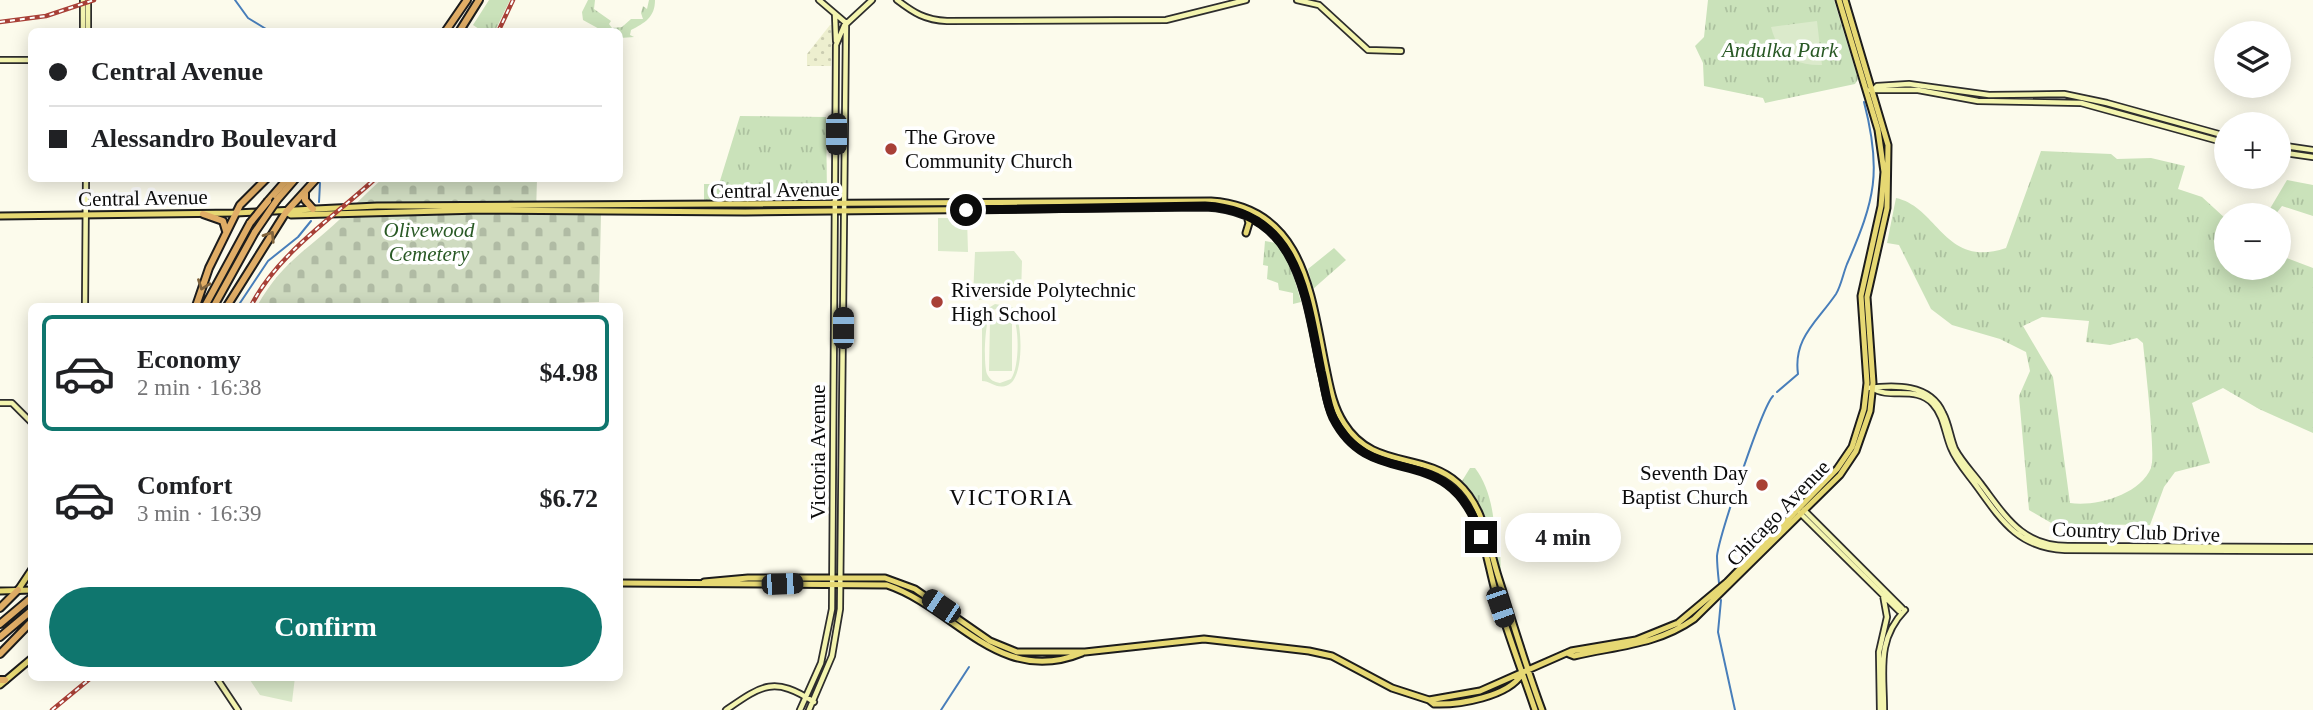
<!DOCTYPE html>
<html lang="en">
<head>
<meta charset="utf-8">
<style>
	body { margin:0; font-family:Georgia,serif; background:#f6f6f6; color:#202124; height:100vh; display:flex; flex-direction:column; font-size:26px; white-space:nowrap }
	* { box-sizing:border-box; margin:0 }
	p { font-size:23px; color:#757577 }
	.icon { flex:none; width:38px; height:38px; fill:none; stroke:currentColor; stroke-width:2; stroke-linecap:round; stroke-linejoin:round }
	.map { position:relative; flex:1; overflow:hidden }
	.side { position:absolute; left:28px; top:303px; width:595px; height:378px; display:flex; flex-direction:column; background:#fff; border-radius:10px; box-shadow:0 4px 18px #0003 }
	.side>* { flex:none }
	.top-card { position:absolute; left:28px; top:28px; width:595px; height:154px; border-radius:10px; box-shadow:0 4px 18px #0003; display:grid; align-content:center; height:154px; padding:0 21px; background:#fff }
	.tools { position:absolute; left:2214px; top:21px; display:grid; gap:14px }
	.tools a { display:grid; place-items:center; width:77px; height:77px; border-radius:50%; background:#fff; box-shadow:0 4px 18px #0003; font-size:35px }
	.end { position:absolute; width:32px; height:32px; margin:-16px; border:9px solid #0b0b0b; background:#fff; box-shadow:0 0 0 4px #fff }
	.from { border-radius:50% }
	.bubble { position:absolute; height:49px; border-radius:24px; background:#fff; box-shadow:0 4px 18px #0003; font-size:23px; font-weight:600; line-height:49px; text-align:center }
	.car { position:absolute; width:21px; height:42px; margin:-21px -10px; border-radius:9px; box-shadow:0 0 5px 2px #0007; background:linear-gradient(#222 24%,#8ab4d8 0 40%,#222 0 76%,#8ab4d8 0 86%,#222 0) }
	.top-card b { display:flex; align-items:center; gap:24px; height:66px; font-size:26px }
	.top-card b+b { border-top:2px solid #e0e0e0 }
	.top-card i { width:18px; height:18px; background:#202124 }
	ul { padding:12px 0 0; list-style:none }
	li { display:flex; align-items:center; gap:21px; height:116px; margin:0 14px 10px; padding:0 7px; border:4px solid transparent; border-radius:10px }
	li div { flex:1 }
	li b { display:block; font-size:26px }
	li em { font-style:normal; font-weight:600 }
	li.selected { border-color:#0f766e }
	li>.icon { width:63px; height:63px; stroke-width:1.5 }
	.cta { display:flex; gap:14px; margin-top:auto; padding:14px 21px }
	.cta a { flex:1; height:80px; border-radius:42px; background:#0f766e; color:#fff; font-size:28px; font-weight:600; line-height:80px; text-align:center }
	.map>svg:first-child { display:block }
	.farmland { fill:url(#farmland-dots) }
	.grass { fill:url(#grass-tufts); fill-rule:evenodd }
	.cemetery { fill:url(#cemetery-stones) }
	.pitch { fill:#dbeacb; fill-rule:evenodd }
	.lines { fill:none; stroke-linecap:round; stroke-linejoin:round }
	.stream { stroke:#487eba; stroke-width:2 }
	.secondary-casing { stroke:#2d2d2d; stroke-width:8 }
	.primary-casing { stroke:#1c1c1c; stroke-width:9 }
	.highway-casing { stroke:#1c1c1c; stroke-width:10 }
	.secondary { stroke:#f3f4af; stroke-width:4.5 }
	.primary { stroke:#e6d873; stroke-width:5 }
	.highway { stroke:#e0ad66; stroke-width:6 }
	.rail-casing { stroke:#a84037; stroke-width:4.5 }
	.rail { stroke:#fff; stroke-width:2; stroke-dasharray:5; stroke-linecap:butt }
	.highway-bridge-casing { stroke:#1c1c1c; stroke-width:10; stroke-linecap:butt }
	.highway-bridge { stroke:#e0ad66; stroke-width:6 }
	.oneway { stroke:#80643d }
	.route { stroke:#0b0b0b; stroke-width:9 }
	.poi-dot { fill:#a84037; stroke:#fff; stroke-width:2.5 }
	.labels { text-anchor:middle; stroke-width:7; stroke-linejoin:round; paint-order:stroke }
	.park-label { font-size:21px; font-style:italic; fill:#295925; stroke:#fff }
	.poi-label { font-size:21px; fill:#0b0b0b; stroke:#fff; text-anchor:start }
	.street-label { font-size:21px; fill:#0b0b0b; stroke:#fff }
	.neighbourhood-label { font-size:23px; letter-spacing:2px; fill:#0b0b0b; stroke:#fff }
</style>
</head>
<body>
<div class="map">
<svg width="2313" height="710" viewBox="0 0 2313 710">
	<defs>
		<pattern id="farmland-dots" width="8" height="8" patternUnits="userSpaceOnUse" patternTransform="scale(1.75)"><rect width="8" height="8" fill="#edefcf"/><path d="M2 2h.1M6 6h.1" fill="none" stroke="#caccb0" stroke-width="1.8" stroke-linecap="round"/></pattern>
		<pattern id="grass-tufts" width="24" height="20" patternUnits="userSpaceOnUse" patternTransform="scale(1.75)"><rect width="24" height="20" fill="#cae2ba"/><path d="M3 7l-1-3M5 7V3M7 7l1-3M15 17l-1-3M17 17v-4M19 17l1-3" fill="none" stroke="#acc19f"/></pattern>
		<pattern id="cemetery-stones" width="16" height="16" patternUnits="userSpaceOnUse" patternTransform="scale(1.75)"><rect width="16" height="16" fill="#cfdbc0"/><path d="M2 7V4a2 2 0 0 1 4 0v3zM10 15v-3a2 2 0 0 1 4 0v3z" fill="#b0bba4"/></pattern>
	</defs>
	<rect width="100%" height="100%" fill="#fcfbec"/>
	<path class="farmland" d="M830,25H834V29L831,66H807V54Z"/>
	<path class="grass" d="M489,0H510L495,31H482L473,25Z
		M588,0H595L594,9L611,21L609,24L612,28L622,27L631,19H643L641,13L643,6L647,9L649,0H655C655,17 645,23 631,30L630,35L634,37L620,38V32L603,31L583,20L582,12Z
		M1708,0H1834L1858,79L1855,84L1765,103L1763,98L1704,86L1703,63L1695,46L1704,37Z
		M740,116L826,117L827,195L704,200V184H719Z
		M2041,151L2111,154L2117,159L2151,158L2185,166L2178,189L2202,197L2226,219V268H2278L2279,255L2313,268V433L2259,409L2223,388L2192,403L2210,463L2175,472L2164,487L2150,525L2053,524L2029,510L2019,396L2030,371L2026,352L2000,339L1952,325L1931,309L1899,245L1887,243L1896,198C1938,207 1945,269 2006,248ZM2042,317L2089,321L2086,342L2110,345L2137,338L2143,343C2145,364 2156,455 2151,468C2140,495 2095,507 2070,503L2053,377L2023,326Z
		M2287,180L2313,185V216L2282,206L2275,215L2268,212Z
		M1265,241L1276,243C1290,261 1295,280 1301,302L1293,304V293L1279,290L1278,283L1267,279L1268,266L1263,265Z
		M1334,248L1346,260L1313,289L1308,269Z
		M1470,468H1475C1490,487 1497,522 1493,546L1500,548L1501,575C1492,545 1487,502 1462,481Z"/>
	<path class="cemetery" d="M382,179H537L536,213L601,215L599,302L480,306H257C283,261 304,253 339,220C354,206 367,192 382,179Z"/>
	<path class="pitch" d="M1817,21L1822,65C1794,66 1778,54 1771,27Z
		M938,218H967L968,252L938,251Z
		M1014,251L1022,261L1021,295L978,300L973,296L975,252Z
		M995,304L1012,307C1023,318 1025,378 1008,385C997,390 991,381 982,381V307L987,309ZM1001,307L1010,310C1020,322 1020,366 1011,379L1000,383C994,382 990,380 987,374C983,363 985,320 991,311Z
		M990,319L1012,320V371H989Z
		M248,677H295L292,702L260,695Z"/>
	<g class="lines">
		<path class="stream" d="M235,0L248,18L271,32
			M319,202L320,183
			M238,306L268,261L298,237L311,221
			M1777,392L1798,374C1793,338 1817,322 1836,294C1841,286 1843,274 1847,264C1875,200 1882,171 1864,102
			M1719,583C1718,574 1717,565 1717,556C1719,537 1762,407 1773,396
			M1721,600L1718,632L1735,710
			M941,710L969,667"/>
		<defs>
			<path id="secondary" d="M83,0V32
				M819,0L846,23
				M897,0C914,13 925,20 947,21L1166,20L1246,0
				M1297,0L1319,5L1368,50L1401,51
				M835,14L836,41
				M88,32V0
				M0,60H32
				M1870,90H1918L1978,101L2081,103L2226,143
				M1873,90L1877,86L1909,84L1989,95L2064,94L2107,103L2226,136
				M2278,145L2313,150
				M2278,152L2313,157
				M85,306L86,178
				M1867,388C1894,385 1930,383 1943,413C1949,424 1950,437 1955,449C1962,462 1972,472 1981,484C2006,517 2022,546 2068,546L2313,547
				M1872,388C1890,400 1916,385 1933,404C1944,416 1945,434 1951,448C1957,463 1969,475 1978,488C2003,523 2020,548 2065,550L2313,551
				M0,403H12L32,423
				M1804,510L1902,608
				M1800,513L1899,611
				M216,677L238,710
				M726,710C762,685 774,676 814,702
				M800,710L821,663L832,609L836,45L844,26L872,0
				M809,710L832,656L840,609L846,24
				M1880,710L1879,652L1887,617L1883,595
				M1884,710C1884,671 1876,640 1905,610"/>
			<path id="primary" d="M286,212L291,215L481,210L745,212L1205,207C1300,211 1305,298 1321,371C1325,388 1327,407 1336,422C1370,479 1417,453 1456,491C1483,517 1486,560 1496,594C1507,633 1522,671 1535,710
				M0,216L236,213L377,206L1211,201C1305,207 1311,296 1326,368C1330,387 1333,406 1344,423C1373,470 1422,451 1458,483C1485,507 1488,546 1499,579C1513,623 1526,667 1542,710
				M1246,233L1249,223L1247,216
				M704,582L748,578H885L915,589L990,641L1017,652H1085L1204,639L1309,651L1332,656L1392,688L1429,700L1434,704C1459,705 1508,697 1522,674
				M620,583L887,585C955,608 999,687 1082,653
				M18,590L32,569
				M0,591L32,590
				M1569,654L1574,656C1617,646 1657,645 1694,619L1840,475L1856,451L1870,411L1873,383L1867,297L1887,208L1888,145L1845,0
				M0,685L32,658
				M1429,700L1480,691L1571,651L1636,640L1678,623L1727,582L1837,469L1852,447L1864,409L1867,383L1861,296L1881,206L1884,172L1878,130L1839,0"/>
			<path id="highway" d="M445,32L467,0
				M459,32L479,0
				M305,192V200L313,209
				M277,200L296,178
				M268,201L288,178
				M203,214L223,221L226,231
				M196,306L209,268L240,205L267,178
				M205,306L250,223
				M214,306L255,232
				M227,306L286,212L317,178
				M0,608L18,590
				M0,624L32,597
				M0,637L32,610
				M0,654L32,621
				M0,680H5"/>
		</defs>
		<use href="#secondary" class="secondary-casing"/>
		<use href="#primary" class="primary-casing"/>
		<use href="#highway" class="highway-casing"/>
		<use href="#secondary" class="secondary"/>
		<use href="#primary" class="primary"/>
		<use href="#highway" class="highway"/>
		<defs>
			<path id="rail" d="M0,22L46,16L94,0
				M498,32L513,0
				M251,306C277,254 334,217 376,178
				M52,710L92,677"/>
		</defs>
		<use href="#rail" class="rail-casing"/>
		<use href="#rail" class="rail"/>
		<defs>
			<path id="highway-bridge" d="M250,223L268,201
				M255,232L277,200"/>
		</defs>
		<use href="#highway-bridge" class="highway-bridge-casing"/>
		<use href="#highway-bridge" class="highway-bridge"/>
	</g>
	<defs><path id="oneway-chevron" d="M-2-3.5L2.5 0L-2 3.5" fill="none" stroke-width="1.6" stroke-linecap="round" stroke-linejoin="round" transform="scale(1.75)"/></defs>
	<g class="oneway">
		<use href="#oneway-chevron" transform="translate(270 236) rotate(-57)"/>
		<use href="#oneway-chevron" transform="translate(203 285) rotate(110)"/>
	</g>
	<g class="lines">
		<path class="route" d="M966,210L1205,206C1300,211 1306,298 1321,371C1325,387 1326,403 1333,418C1372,495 1449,436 1481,537"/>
	</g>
	<g class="poi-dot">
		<circle cx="891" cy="149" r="7"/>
		<circle cx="937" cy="302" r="7"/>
		<circle cx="1762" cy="485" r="7"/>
	</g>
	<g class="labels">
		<g class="park-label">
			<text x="1780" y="57">Andulka Park</text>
			<text x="429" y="237">Olivewood<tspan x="429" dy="24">Cemetery</tspan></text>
		</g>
		<g class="poi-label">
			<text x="905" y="144">The Grove<tspan x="905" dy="24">Community Church</tspan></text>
			<text x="951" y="297">Riverside Polytechnic<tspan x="951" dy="24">High School</tspan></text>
			<text x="1748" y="480" text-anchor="end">Seventh Day<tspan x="1748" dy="24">Baptist Church</tspan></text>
		</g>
		<g class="street-label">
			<text transform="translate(775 190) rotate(-1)" y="7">Central Avenue</text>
			<text transform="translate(143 198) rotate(-1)" y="7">Central Avenue</text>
			<text transform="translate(818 452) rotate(-90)" y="7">Victoria Avenue</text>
			<text transform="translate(1778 513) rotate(-46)" y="7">Chicago Avenue</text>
			<text transform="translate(2136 532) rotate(2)" y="7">Country Club Drive</text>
		</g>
		<g class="neighbourhood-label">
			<text x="1012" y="505">VICTORIA</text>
		</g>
	</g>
</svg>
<div class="tools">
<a><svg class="icon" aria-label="layers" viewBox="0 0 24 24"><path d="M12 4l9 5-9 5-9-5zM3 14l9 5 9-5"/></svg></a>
<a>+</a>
<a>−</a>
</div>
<i class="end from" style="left:966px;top:210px"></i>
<i class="end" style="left:1481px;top:537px"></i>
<div class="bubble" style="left:1505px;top:513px;width:116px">4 min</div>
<i class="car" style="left:836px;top:134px;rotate:180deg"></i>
<i class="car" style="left:843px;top:328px;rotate:0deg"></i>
<i class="car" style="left:782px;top:584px;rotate:88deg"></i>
<i class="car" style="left:941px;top:606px;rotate:304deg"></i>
<i class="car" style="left:1500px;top:607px;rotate:161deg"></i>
<div class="top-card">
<b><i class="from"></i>Central Avenue</b>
<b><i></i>Alessandro Boulevard</b>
</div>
<section class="side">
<ul>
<li class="selected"><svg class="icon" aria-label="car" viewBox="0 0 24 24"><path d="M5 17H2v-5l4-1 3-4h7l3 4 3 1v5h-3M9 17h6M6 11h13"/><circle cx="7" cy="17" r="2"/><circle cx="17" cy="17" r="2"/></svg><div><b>Economy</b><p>2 min · 16:38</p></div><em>$4.98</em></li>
<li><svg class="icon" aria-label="car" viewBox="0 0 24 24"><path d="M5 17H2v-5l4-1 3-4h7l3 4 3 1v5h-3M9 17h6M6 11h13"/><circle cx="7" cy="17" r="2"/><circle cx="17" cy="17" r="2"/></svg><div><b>Comfort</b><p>3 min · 16:39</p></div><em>$6.72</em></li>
</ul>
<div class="cta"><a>Confirm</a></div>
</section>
</div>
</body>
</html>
